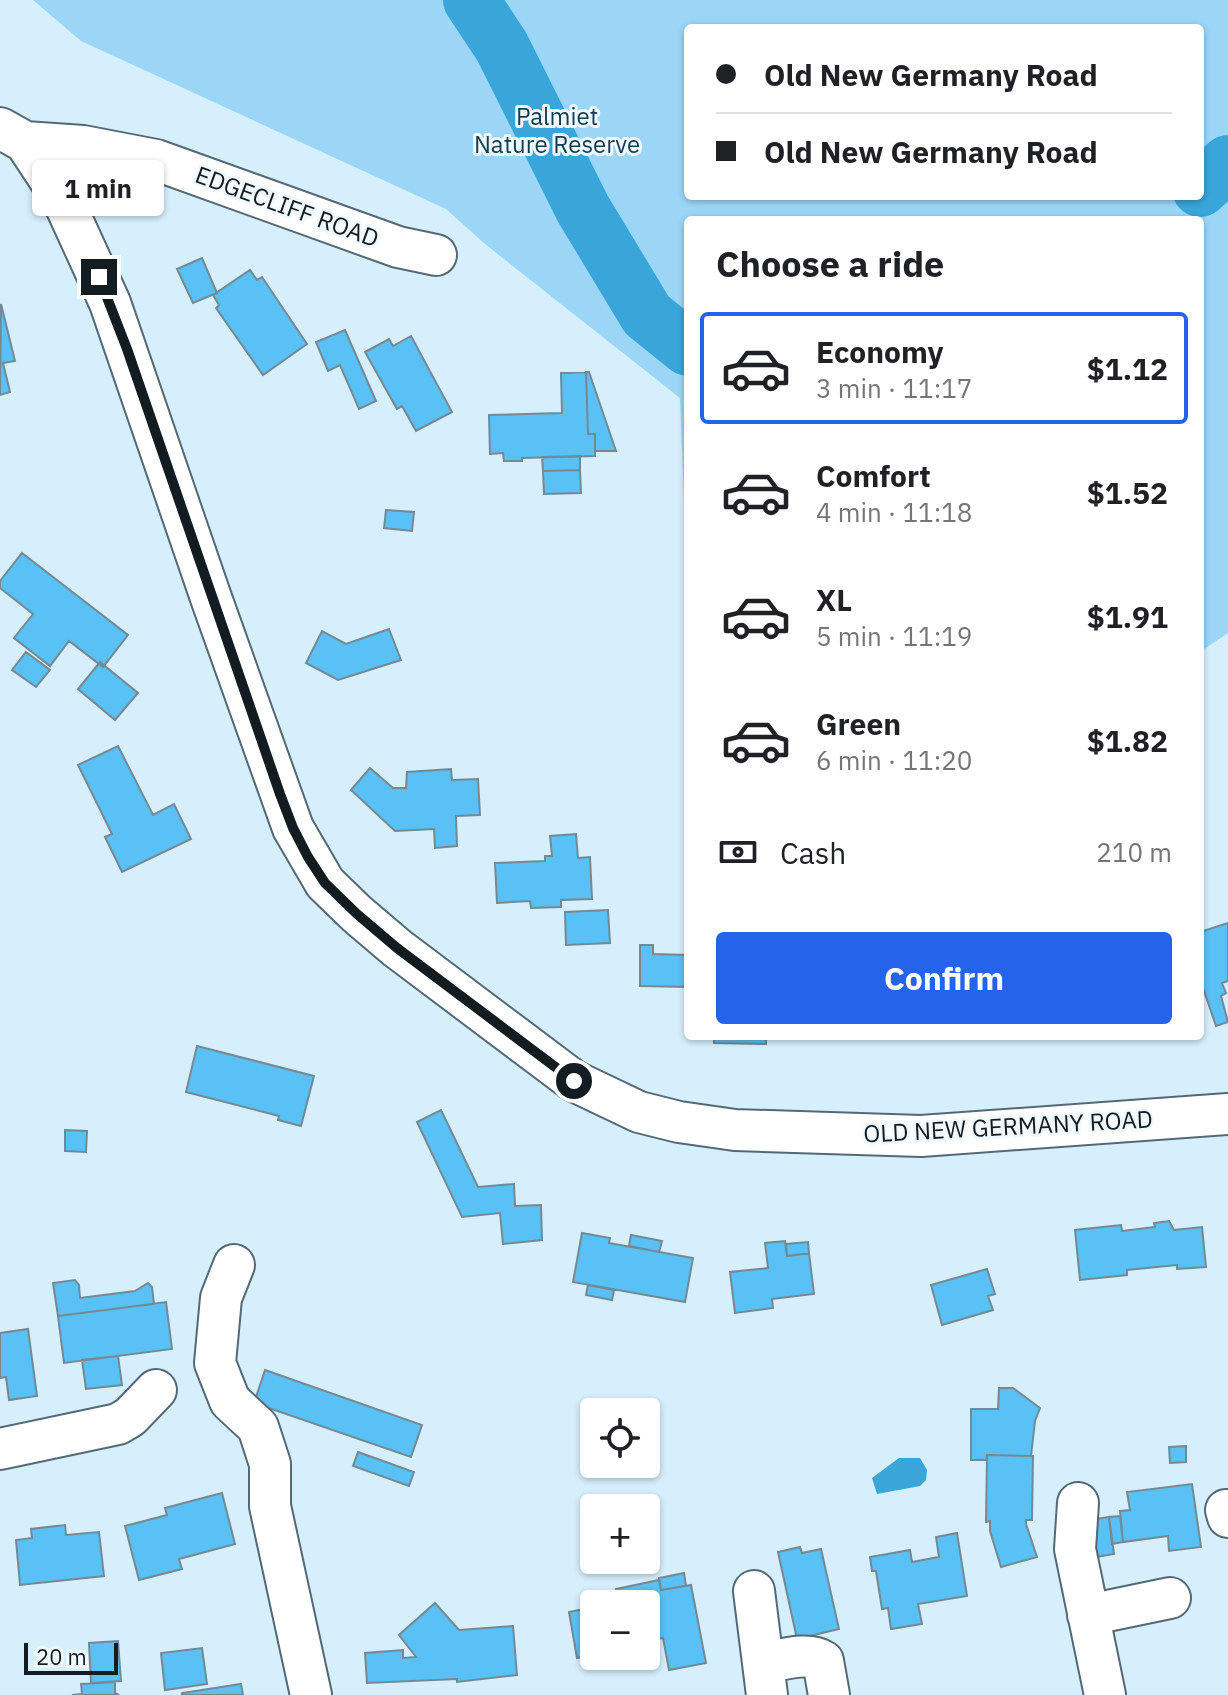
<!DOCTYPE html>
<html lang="en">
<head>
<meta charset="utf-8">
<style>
	body { margin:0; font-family:"IBM Plex Sans",sans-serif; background:#f2f2f2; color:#202124; height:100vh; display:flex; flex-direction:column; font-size:30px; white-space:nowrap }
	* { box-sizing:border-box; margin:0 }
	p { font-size:26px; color:#757577 }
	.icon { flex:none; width:44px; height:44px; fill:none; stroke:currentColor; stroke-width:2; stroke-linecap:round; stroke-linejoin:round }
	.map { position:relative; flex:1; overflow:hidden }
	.drawer { position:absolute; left:684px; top:216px; width:520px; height:824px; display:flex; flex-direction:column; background:#fff; border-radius:8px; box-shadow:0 2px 6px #0004 }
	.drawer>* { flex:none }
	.hud { position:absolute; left:684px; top:24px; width:520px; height:176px; border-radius:8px; box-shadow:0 2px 6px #0004; display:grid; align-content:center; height:176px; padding:0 32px; background:#fff }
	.controls { position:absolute; left:580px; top:1398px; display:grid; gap:16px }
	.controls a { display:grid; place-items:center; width:80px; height:80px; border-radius:8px; background:#fff; box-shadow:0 2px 6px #0004; font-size:40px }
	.scale { position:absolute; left:24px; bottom:20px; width:94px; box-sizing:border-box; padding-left:8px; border:4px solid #131c21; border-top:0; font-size:22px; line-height:28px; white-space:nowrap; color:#131c21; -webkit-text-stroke:6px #f0f9ff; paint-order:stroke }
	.end { position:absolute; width:36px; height:36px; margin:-18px; border:10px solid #131c21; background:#fff; box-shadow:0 0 0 4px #fff }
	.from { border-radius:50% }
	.bubble { position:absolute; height:56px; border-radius:8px; background:#fff; box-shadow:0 2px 6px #0004; font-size:26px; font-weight:800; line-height:56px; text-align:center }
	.hud b { display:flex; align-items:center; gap:28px; height:76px; font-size:30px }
	.hud b+b { border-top:2px solid #e0e0e0 }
	.hud i { width:20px; height:20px; background:#202124 }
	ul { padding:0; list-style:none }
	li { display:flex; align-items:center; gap:24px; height:112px; margin:0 16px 12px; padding:0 16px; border:4px solid transparent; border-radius:8px }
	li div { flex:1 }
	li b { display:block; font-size:30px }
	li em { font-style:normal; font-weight:800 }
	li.current { border-color:#2563eb }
	li>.icon { width:72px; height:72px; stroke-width:1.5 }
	h2 { padding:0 32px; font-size:36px; line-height:96px }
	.pay { display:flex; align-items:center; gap:20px; height:88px; padding:0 32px; font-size:30px }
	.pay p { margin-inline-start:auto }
	.cta { display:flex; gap:16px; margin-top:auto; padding:16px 32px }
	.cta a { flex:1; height:92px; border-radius:8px; background:#2563eb; color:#fff; font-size:32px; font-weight:800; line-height:92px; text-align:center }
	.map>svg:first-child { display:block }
	.green { fill:#9bd6f7; fill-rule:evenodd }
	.water { fill:#39a5d8 }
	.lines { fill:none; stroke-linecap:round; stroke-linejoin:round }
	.river { stroke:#39a5d8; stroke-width:56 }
	.building { fill:#59c1f6; stroke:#738996; stroke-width:2 }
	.minor-casing { stroke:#546975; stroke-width:44 }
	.minor { stroke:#fff; stroke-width:40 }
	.route { stroke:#131c21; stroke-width:10 }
	.labels { text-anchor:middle; stroke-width:6; stroke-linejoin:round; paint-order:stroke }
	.park-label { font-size:24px; fill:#0f3d52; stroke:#f0f9ff }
	.street-label { font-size:24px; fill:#131c21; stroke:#f0f9ff }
</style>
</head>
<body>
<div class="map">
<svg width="1228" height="1695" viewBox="0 0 1228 1695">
	<rect width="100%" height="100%" fill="#d6effd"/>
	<path class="green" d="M33,0H1228V633L1200,652V220H688V598L680,398L485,244L446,209L81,41ZM688,28H1200V196H688Z"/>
	<path class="water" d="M899,1458H920L927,1470L926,1480L920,1486L877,1494L872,1478Z"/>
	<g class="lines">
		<path class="river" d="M471,0L502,47L583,209L647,315L688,348
			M1200,189L1228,163"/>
	</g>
	<path class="building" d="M202,258L217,293L193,303L177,269Z
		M250,270L257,280L262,277L307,344L263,375L216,308L219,305L213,295Z
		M1,304L15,361L3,363L10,392L0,395Z
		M345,330L376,401L359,409L340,365L328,371L316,342Z
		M411,336L452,412L416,431L402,406L397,409L365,352L389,339L393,346Z
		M586,372H589L616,451H595V434H588Z
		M586,372L588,434H595V456L522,458V461H504L503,453L490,454L489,415L562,413L561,373Z
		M580,456V470L543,471L542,457Z
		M580,470L581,493L544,494L543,471Z
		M386,510L414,512L412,531L384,528Z
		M22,553L128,635L103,667L69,641L50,666L14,638L33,614L0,588V581Z
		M389,629L401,660L338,680L306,663L322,631L346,644Z
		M26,652L50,670L36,687L12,670Z
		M100,662L138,693L115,720L78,689Z
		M118,746L153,815L174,804L191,839L122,872L105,837L112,834L78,765Z
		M370,768L393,788H406L407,772L451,769L452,780L478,779L480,815L456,816L457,846L435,848L434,829L395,831L351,790Z
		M576,834L578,858L590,857L592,899L561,900V907L531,908L530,901L497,903L495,863L545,861V856H552L550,836Z
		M608,910L610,943L566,945L565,912Z
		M1228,923V981L1222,983L1226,993L1221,996L1228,1022L1216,1026L1200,979V932Z
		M640,945H653V954L688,955V987L640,986Z
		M714,1036H766V1044L714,1043Z
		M197,1046L314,1076L301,1126L278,1120L279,1116L186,1092Z
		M441,1110L478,1187L514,1184L515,1206L541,1205L542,1240L503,1244L500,1213L462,1217L417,1122Z
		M65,1130L87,1131L86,1152L65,1151Z
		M1169,1221L1174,1230L1202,1227L1206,1267L1177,1269V1265L1127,1270V1275L1080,1280L1075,1230L1121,1225L1122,1231L1155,1227L1154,1223Z
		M582,1233L610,1238L609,1243L693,1258L685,1302L573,1282Z
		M631,1235L662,1241L659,1252L629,1246Z
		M785,1241L787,1256L809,1253L814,1294L772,1299L773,1308L735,1313L730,1272L768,1268L765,1243Z
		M808,1242L809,1253L787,1256L786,1244Z
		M987,1269L995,1294L988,1296L993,1310L942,1325L931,1285Z
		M75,1280L79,1285L80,1298L135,1291L148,1283L152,1287L154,1304L58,1316L53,1283Z
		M588,1285L614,1290L612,1300L586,1295Z
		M166,1302L172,1349L64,1363L58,1316Z
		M28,1329L37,1396L9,1400L6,1377L0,1378V1333Z
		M118,1356L122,1385L86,1389L82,1360Z
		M265,1370L422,1425L411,1457L254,1403Z
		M999,1388H1013L1040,1408L1035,1421L1031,1456L987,1455V1460H971V1409H998Z
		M1186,1446V1462L1170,1463L1169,1447Z
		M358,1452L414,1472L409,1486L353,1466Z
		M987,1455L1033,1456L1032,1520H1026V1524L1037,1557L1001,1567L990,1531V1521L986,1522Z
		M1192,1484L1201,1547L1169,1551L1168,1536L1123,1542L1120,1511L1130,1510L1127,1492Z
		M222,1493L235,1544L179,1559L182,1569L139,1580L125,1526L167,1515L165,1508Z
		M1120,1516L1123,1542L1112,1544L1109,1517Z
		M1109,1517L1114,1554L1096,1557L1090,1520Z
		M65,1525L66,1535L99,1532L104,1576L20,1585L16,1540L32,1538L31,1529Z
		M957,1533L967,1596L918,1604L922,1624L891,1629L888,1608L882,1609L876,1571H872L870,1557L910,1550L912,1562L939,1557L936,1537Z
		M800,1547L802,1553L821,1549L839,1629L797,1639L778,1552Z
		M684,1573L686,1586L661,1590L659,1578Z
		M659,1580L661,1590L691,1585L706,1663L669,1670L663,1638L646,1641V1604H610L619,1602L616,1589Z
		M435,1603L459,1630L513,1626L517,1675L457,1682V1679L367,1683L365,1653L403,1650V1658L416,1657L399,1635Z
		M594,1607V1656H611L584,1661L583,1657L577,1658L569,1612Z
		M118,1641L121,1681L91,1683L89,1643Z
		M202,1648L207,1684L165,1690L161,1653Z
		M115,1682V1693L119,1695H72L82,1694L81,1684Z
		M241,1684L243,1695H182V1693Z"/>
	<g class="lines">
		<defs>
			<path id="minor" d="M0,128L25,142L83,146L156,160L398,247L436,255
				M25,142L62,198L110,303L210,595L293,828L325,883L357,914L397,948L574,1081L639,1112L679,1122L735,1130L921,1136L1228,1114
				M234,1265L221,1298L215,1363L230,1401L258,1427L270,1464V1506L311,1695
				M0,1449L118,1424L130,1417L156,1390
				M1078,1503L1075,1549L1105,1695
				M1226,1510L1228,1517
				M754,1591L767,1695
				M1088,1615L1170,1598
				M764,1663C781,1660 808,1651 823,1661L829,1695"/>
		</defs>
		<use href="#minor" class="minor-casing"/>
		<use href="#minor" class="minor"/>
	</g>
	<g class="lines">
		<path class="route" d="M99,277L127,349L280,794L293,828L308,857L325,883L357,914L397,948L574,1081"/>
	</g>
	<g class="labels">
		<g class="park-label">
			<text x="557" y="125">Palmiet<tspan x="557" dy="28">Nature Reserve</tspan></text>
		</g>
		<g class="street-label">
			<text transform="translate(287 207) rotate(20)" y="8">EDGECLIFF ROAD</text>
			<text transform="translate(1008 1127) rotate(-3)" y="8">OLD NEW GERMANY ROAD</text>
		</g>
	</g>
</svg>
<div class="controls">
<a><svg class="icon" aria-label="locate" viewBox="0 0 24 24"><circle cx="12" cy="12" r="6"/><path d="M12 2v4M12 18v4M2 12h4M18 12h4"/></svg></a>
<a>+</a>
<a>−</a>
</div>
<div class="scale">20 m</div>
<i class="end from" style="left:574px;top:1081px"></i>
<i class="end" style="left:99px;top:277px"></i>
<div class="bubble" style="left:32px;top:160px;width:132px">1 min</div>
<div class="hud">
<b><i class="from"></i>Old New Germany Road</b>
<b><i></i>Old New Germany Road</b>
</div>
<section class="drawer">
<h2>Choose a ride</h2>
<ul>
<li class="current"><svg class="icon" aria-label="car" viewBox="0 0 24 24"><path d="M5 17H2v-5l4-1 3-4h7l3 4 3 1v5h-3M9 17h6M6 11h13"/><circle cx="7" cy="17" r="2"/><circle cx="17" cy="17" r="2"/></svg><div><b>Economy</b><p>3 min · 11:17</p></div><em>$1.12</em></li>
<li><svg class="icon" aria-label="car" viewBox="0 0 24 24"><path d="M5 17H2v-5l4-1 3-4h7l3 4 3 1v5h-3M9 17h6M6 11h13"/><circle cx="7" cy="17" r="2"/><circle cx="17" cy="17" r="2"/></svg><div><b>Comfort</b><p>4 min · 11:18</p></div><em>$1.52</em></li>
<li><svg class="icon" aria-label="car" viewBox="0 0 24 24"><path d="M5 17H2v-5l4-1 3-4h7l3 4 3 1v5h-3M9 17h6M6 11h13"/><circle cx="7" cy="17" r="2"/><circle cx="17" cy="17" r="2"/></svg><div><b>XL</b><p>5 min · 11:19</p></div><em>$1.91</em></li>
<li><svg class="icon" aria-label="car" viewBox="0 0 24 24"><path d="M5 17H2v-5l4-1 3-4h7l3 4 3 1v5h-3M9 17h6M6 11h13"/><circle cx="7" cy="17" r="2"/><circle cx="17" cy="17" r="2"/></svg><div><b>Green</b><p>6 min · 11:20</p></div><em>$1.82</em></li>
</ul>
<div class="pay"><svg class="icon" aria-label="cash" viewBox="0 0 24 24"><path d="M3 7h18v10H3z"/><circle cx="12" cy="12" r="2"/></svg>Cash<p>210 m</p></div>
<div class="cta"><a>Confirm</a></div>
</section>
</div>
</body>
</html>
